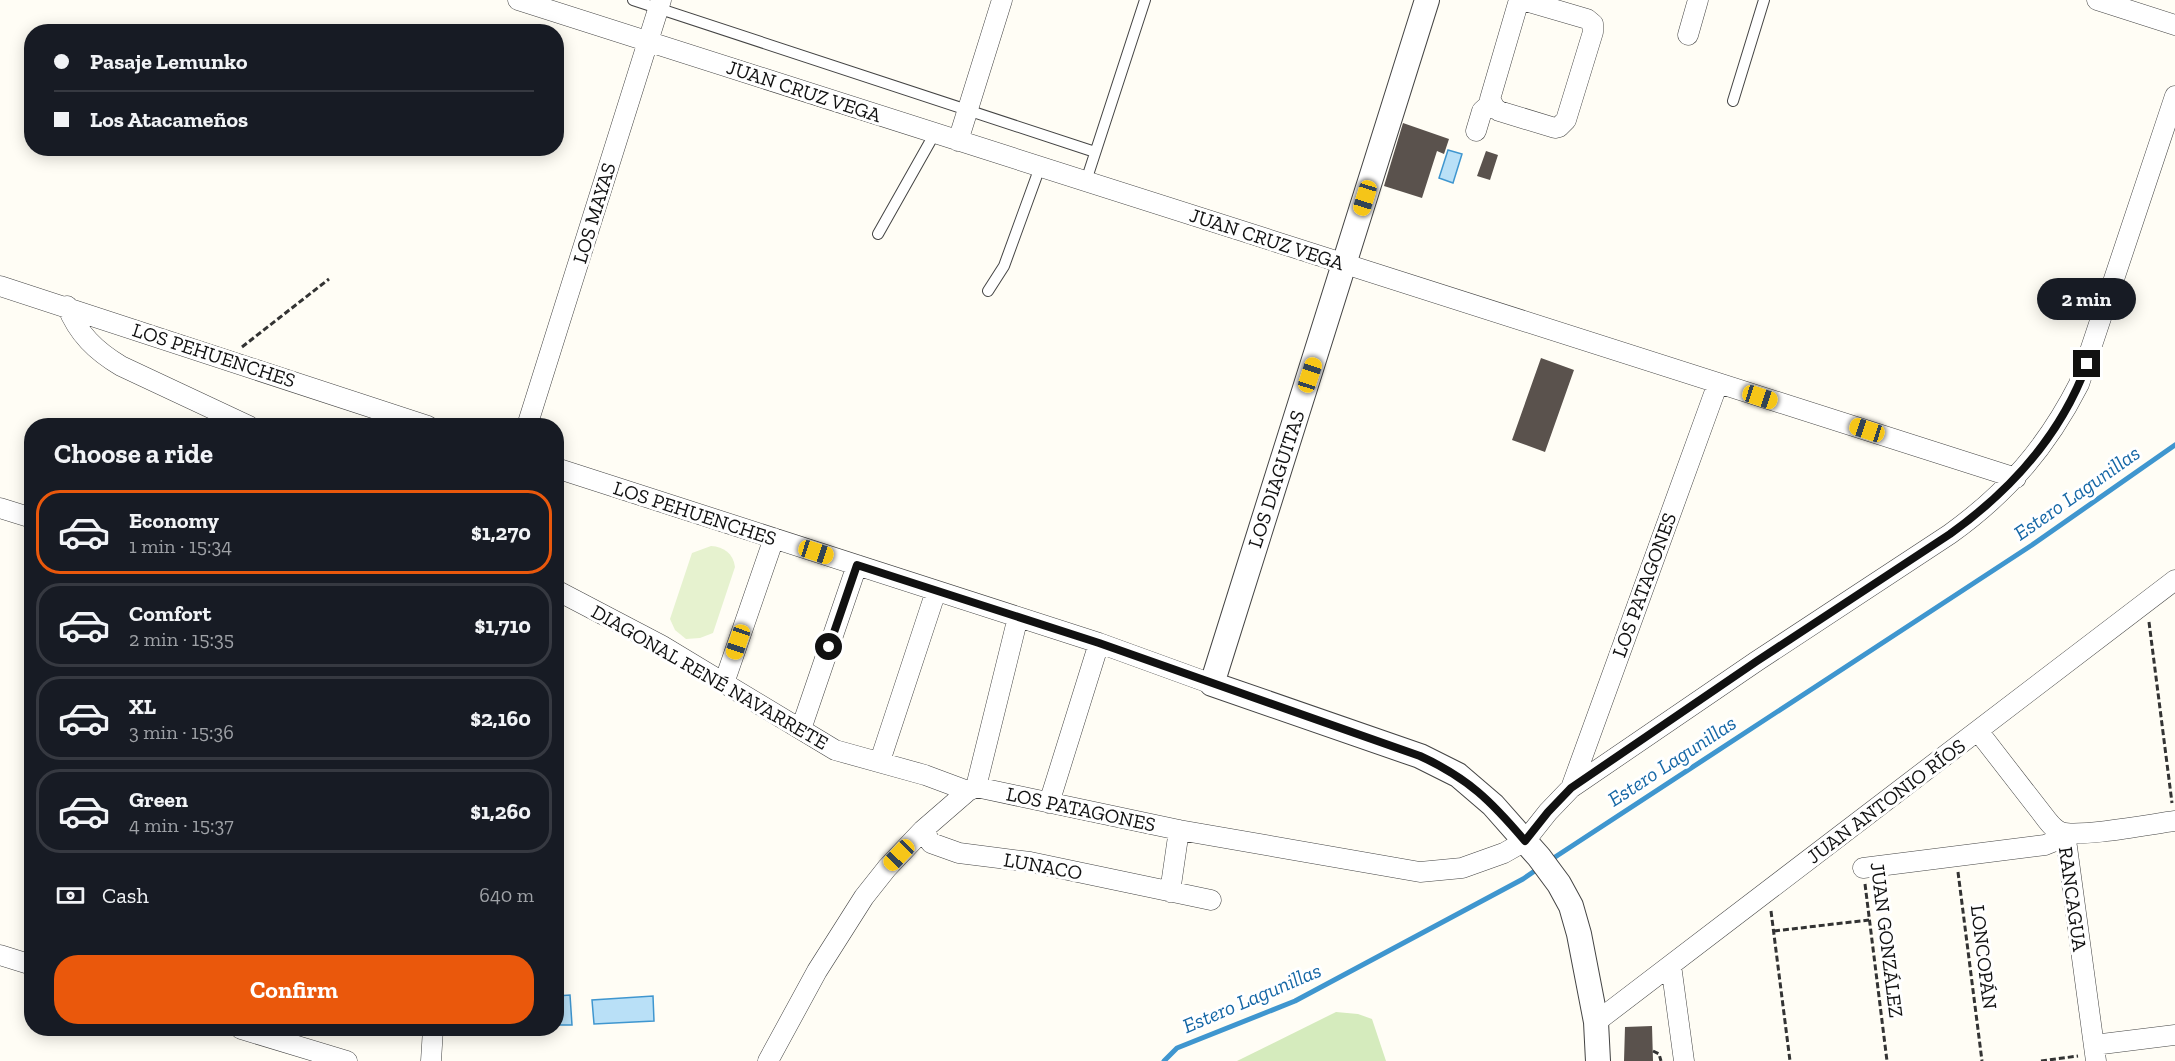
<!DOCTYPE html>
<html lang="en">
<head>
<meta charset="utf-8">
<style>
	body { margin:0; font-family:"Zilla Slab",serif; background:#20242c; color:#f1f3f6; height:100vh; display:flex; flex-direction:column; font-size:22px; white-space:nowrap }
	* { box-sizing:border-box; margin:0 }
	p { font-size:20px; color:#9ea1a6 }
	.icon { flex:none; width:33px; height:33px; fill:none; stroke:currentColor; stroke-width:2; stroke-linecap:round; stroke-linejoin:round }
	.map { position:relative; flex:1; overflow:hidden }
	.details { position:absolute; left:24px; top:418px; width:540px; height:618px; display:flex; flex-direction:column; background:#171b24; border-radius:24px; box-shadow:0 3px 15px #0003 }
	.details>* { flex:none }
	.hud { position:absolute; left:24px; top:24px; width:540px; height:132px; border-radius:24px; box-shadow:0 3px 15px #0003; display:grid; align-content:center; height:132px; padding:0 30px; background:#171b24 }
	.end { position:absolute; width:27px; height:27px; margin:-14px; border:8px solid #111; background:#fff; box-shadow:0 0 0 3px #fff }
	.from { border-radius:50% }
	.bubble { position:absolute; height:42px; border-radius:21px; background:#171b24; box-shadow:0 3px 15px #0003; font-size:20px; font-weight:800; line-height:42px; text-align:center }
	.car { position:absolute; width:18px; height:36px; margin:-18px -9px; border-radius:8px; box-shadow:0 0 4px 2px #0007; background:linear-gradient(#f5c518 24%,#345 0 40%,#f5c518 0 76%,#345 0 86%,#f5c518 0) }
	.hud b { display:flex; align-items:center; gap:21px; height:57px; font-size:22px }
	.hud b+b { border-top:2px solid #363941 }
	.hud i { width:15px; height:15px; background:#f1f3f6 }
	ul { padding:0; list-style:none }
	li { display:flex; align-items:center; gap:18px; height:84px; margin:0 12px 9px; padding:0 18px; border:3px solid #363941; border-radius:24px }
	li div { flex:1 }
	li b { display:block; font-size:22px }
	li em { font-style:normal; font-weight:800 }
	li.active { border-color:#ea580c }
	li>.icon { width:54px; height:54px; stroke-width:1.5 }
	h2 { padding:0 30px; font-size:27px; line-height:72px }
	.pay { display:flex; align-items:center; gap:15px; height:66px; padding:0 30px; font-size:22px }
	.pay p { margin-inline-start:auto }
	.cta { display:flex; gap:12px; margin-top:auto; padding:12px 30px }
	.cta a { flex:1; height:69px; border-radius:24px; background:#ea580c; color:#fff; font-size:24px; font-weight:800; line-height:69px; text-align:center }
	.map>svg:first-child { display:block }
	.green { fill:#d5ebbd }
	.pitch { fill:#e6f2cf }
	.water { fill:#b9e0f7; stroke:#3f96cf; stroke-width:1.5 }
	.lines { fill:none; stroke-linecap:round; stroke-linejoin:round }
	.stream { stroke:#3f96cf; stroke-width:5 }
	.building { fill:#5a524d }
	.service-casing { stroke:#444; stroke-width:12 }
	.minor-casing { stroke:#444; stroke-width:21 }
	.tertiary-casing { stroke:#444; stroke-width:26 }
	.path { stroke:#333; stroke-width:3; stroke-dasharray:6 3; stroke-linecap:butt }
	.service { stroke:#fff; stroke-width:10 }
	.minor { stroke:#fff; stroke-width:20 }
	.tertiary { stroke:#fff; stroke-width:24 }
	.route { stroke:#111; stroke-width:8 }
	.labels { text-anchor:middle; stroke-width:6; stroke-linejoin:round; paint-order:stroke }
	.street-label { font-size:20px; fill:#111; stroke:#fff }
	.water-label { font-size:21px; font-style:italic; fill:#1768a6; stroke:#fff }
</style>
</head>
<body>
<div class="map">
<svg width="2175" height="1061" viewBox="0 0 2175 1061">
	<rect width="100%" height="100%" fill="#fffdf5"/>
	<path class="green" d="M1336,1012L1358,1014L1372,1019L1386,1061H1237Z"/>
	<path class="pitch" d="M711,546C724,547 733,553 735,567L713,633L700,638L686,639L675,630L670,619L692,553Z"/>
	<path class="water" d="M1448,150L1462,154L1453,183L1439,178Z
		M570,995L572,1025H557V996Z
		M653,996L654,1021L594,1024L592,1000Z"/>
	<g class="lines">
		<path class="stream" d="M1549,861L2032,545L2175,445
			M1164,1061L1177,1048L1295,1001L1523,879L1539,868"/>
	</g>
	<path class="building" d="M1403,123L1449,139L1444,154L1437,151L1422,198L1384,186Z
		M1486,151L1498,155L1490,180L1477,176Z
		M1541,358L1574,370L1545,452L1512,440Z
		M1652,1026L1653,1061H1624L1625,1027Z"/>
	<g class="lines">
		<defs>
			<path id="service" d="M633,0L1095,152
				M1733,101L1764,0
				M1086,181L1145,0
				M878,234L935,133
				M988,291L1004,266L1040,167"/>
			<path id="minor" d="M518,0L2016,478
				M1519,0L1490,99L1495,108L1499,111L1555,128L1559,127L1566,120L1593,32V24L1587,19L1522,0
				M2097,0L2175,25
				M1688,35L1698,0
				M1476,131L1482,111L1491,103
				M958,141L1002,0
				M0,286L428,426
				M67,306C78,334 96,351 121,366L249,426
				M527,426L661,0
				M556,468L1099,643L1212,684
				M0,508L32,518
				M556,590L661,645L835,750L925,775L968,791
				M724,683L774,538
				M801,729L857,565
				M1978,731L2047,820C2051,825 2055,830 2061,832C2079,838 2152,824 2175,821
				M880,761L936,591
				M976,787L1018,617
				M1571,788L1718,383
				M1049,803L1099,643
				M923,830L931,843L959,853L1030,862L1211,900
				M2063,833L2067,847L2096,1061
				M1863,868L2045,845L2055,841L2063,833
				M1170,892L1179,830
				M0,955L32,965
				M1671,965L1684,1061
				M1596,1022L2175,580
				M241,1029L347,1061
				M2094,1045L2175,1035
				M431,1061L433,1029
				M768,1061L817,971L864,897L887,868L923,830L968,791L976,787L1179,830L1420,872L1462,868L1504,853L1525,841L1548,812L1571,788L1757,661L1950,534C2007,493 2047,447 2079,384L2175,96"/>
			<path id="tertiary" d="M1427,0L1212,684L1420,756L1458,775L1493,805L1539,857L1559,884L1571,906L1579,934L1596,1022L1598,1061"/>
		</defs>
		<use href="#service" class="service-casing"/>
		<use href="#minor" class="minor-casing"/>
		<use href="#tertiary" class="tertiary-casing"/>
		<path class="path" d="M242,347L329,279
			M2149,622L2172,803
			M1958,872L1982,1061
			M1865,884L1887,1061
			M1771,911L1790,1061
			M1774,931L1869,920
			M1653,1051L1659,1054L1661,1061
			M2041,1061L2078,1056"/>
		<use href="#service" class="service"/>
		<use href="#minor" class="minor"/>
		<use href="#tertiary" class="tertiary"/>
	</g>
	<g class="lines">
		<path class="route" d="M829,647L857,565L1099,643L1420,756C1468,778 1491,801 1525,841L1548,812L1571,788L1757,661L1950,534C2010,491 2061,435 2087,364"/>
	</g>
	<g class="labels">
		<g class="street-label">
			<text transform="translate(804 91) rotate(18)" y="7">JUAN CRUZ VEGA</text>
			<text transform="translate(594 213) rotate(-73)" y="7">LOS MAYAS</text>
			<text transform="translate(1267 239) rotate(18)" y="7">JUAN CRUZ VEGA</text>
			<text transform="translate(214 355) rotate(18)" y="7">LOS PEHUENCHES</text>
			<text transform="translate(1276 479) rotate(-72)" y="7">LOS DIAGUITAS</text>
			<text transform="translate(695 513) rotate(18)" y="7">LOS PEHUENCHES</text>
			<text transform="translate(1644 585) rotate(-70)" y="7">LOS PATAGONES</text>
			<text transform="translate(710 677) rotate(30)" y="7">DIAGONAL RENÉ NAVARRETE</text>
			<text transform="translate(1886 801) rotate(-37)" y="7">JUAN ANTONIO RÍOS</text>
			<text transform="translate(1081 809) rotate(12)" y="7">LOS PATAGONES</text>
			<text transform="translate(1043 866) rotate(10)" y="7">LUNACO</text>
			<text transform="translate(2073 899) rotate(82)" y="7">RANCAGUA</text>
			<text transform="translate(1887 940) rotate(83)" y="7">JUAN GONZÁLEZ</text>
			<text transform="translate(1984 957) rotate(83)" y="7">LONCOPÁN</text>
		</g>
		<g class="water-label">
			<text transform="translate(2077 493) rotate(-35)" y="7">Estero Lagunillas</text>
			<text transform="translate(1672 761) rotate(-33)" y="7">Estero Lagunillas</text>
			<text transform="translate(1252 998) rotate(-23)" y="7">Estero Lagunillas</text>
		</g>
	</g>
</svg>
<i class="end from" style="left:829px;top:647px"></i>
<i class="end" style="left:2087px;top:364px"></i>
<div class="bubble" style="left:2037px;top:278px;width:99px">2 min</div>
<i class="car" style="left:1365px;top:198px;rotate:197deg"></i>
<i class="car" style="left:1310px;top:375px;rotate:18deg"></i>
<i class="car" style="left:1760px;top:397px;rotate:108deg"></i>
<i class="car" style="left:1867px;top:430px;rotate:288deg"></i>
<i class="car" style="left:816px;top:552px;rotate:108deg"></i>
<i class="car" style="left:738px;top:642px;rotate:199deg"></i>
<i class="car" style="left:899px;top:855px;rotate:224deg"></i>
<div class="hud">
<b><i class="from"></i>Pasaje Lemunko</b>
<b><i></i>Los Atacameños</b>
</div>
<section class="details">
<h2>Choose a ride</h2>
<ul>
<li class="active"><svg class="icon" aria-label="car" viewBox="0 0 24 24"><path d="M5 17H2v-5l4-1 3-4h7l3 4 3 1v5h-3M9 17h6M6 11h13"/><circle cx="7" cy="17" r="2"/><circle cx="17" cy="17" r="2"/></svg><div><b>Economy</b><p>1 min · 15:34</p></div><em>$1,270</em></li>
<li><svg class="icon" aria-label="car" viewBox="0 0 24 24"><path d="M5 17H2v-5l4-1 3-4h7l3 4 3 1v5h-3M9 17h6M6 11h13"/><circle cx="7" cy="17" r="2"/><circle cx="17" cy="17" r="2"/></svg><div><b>Comfort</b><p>2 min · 15:35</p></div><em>$1,710</em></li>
<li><svg class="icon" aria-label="car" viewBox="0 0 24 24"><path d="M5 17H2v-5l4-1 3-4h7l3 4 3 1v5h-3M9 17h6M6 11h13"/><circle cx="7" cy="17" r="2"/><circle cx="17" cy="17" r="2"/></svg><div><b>XL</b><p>3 min · 15:36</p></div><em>$2,160</em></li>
<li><svg class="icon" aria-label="car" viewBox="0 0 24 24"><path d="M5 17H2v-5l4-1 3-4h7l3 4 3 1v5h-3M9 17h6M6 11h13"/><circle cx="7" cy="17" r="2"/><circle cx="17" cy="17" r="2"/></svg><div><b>Green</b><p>4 min · 15:37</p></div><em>$1,260</em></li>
</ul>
<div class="pay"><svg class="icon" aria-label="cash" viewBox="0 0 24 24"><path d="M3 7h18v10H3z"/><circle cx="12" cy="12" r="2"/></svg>Cash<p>640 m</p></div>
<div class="cta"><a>Confirm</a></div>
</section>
</div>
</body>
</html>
